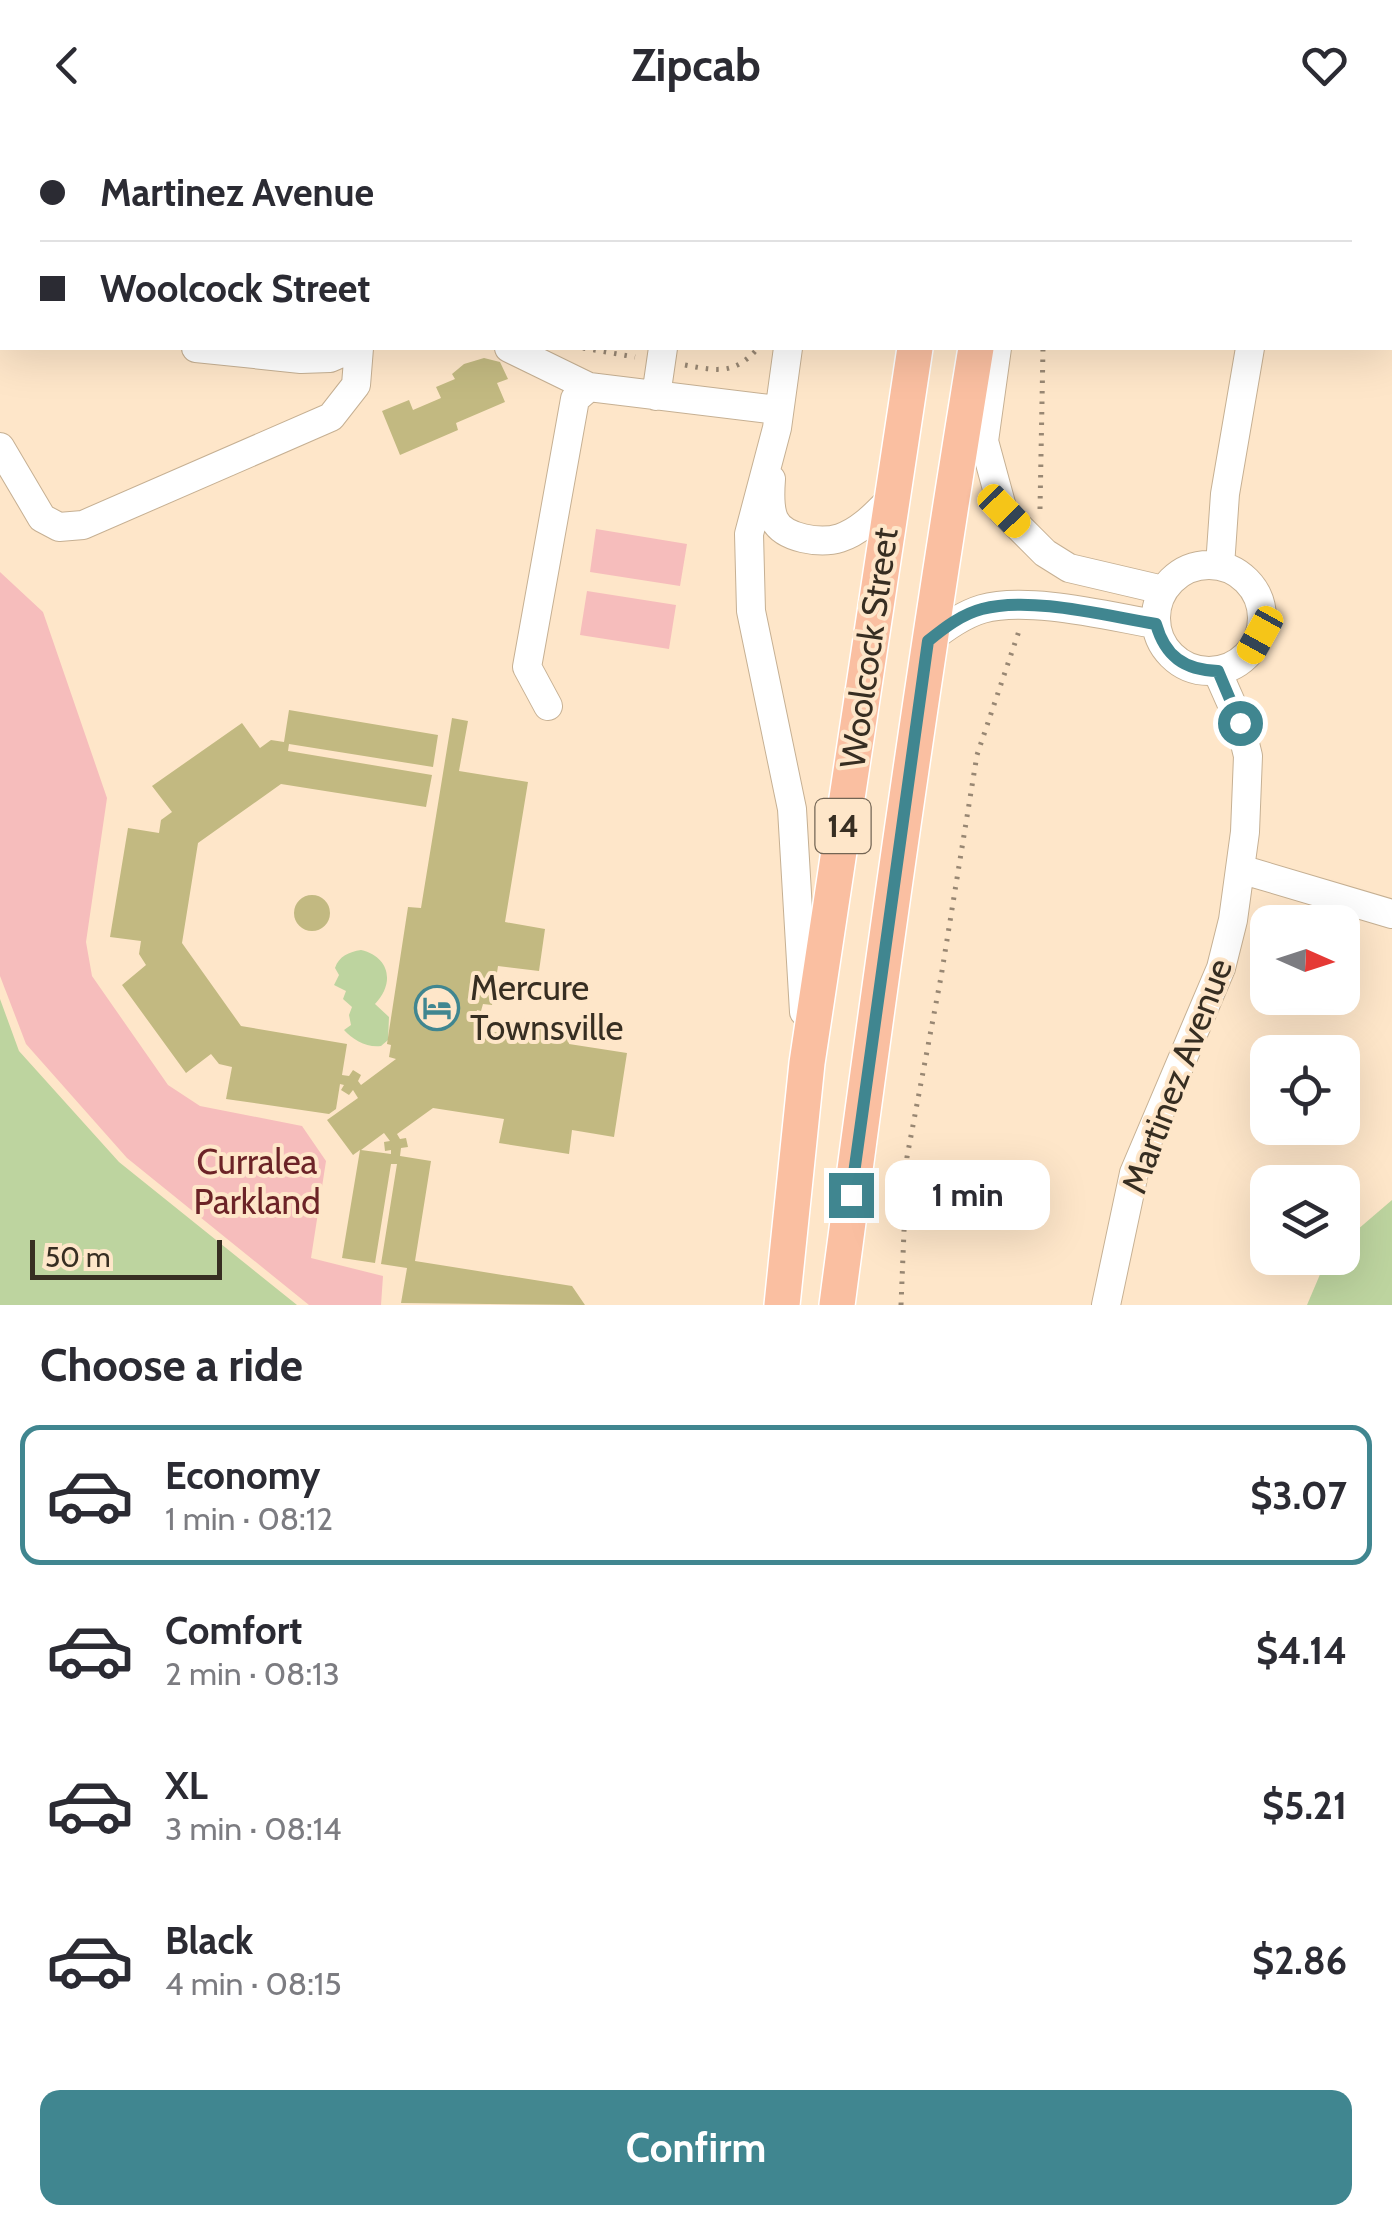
<!DOCTYPE html>
<html lang="en">
<head>
<meta charset="utf-8">
<style>
	body { margin:0; font-family:Cabin,sans-serif; background:#f7f7f7; color:#2b2b33; height:100vh; display:flex; flex-direction:column; font-size:38px; white-space:nowrap }
	* { box-sizing:border-box; margin:0 }
	p { font-size:32px; color:#7c7c81 }
	.icon { flex:none; width:55px; height:55px; fill:none; stroke:currentColor; stroke-width:2; stroke-linecap:round; stroke-linejoin:round }
	.map { position:relative; height:1175px; overflow:hidden }
	.details { display:flex; flex-direction:column; background:#fff; flex:1 }
	.details>* { flex:none }
	.banner { position:absolute; left:0px; top:0px; width:1392px; height:220px; box-shadow:0 10px 40px #0002; display:grid; align-content:center; height:220px; padding:0 40px; background:#fff }
	.needle { width:65px; rotate:93deg }
	.buttons { position:absolute; left:1250px; top:775px; display:grid; gap:20px }
	.buttons a { display:grid; place-items:center; width:110px; height:110px; border-radius:20px; background:#fff; box-shadow:0 10px 40px #0002; font-size:50px }
	.scale { position:absolute; left:30px; bottom:25px; width:192px; box-sizing:border-box; padding-left:10px; border:5px solid #372e22; border-top:0; font-size:28px; line-height:35px; white-space:nowrap; color:#372e22; -webkit-text-stroke:8px #fee6c9; paint-order:stroke }
	.end { position:absolute; width:45px; height:45px; margin:-22px; border:12px solid #408690; background:#fff; box-shadow:0 0 0 5px #fff }
	.from { border-radius:50% }
	.bubble { position:absolute; height:70px; border-radius:20px; background:#fff; box-shadow:0 10px 40px #0002; font-size:32px; font-weight:800; line-height:70px; text-align:center }
	.car { position:absolute; width:30px; height:60px; margin:-30px -15px; border-radius:12px; box-shadow:0 0 8px 2px #0007; background:linear-gradient(#f5c518 24%,#345 0 40%,#f5c518 0 76%,#345 0 86%,#f5c518 0) }
	.banner b { display:flex; align-items:center; gap:35px; height:95px; font-size:38px }
	.banner b+b { border-top:2px solid #e1e1e2 }
	.banner i { width:25px; height:25px; background:#2b2b33 }
	ul { padding:0; list-style:none }
	li { display:flex; align-items:center; gap:30px; height:140px; margin:0 20px 15px; padding:0 20px; border:5px solid transparent; border-radius:20px }
	li div { flex:1 }
	li b { display:block; font-size:38px }
	li em { font-style:normal; font-weight:800 }
	li.active { border-color:#408690 }
	li>.icon { width:90px; height:90px; stroke-width:1.5 }
	h2 { padding:0 40px; font-size:45px; line-height:120px }
	.action { display:flex; gap:20px; margin-top:auto; padding:20px 40px }
	.action a { flex:1; height:115px; border-radius:20px; background:#408690; color:#fff; font-size:40px; font-weight:800; line-height:115px; text-align:center }
	header { display:flex; justify-content:space-between; align-items:center; height:130px; padding:0 40px; background:#fff; font-size:45px; font-weight:800 }
	.map>svg:first-child { display:block }
	.green { fill:#f6bdbc }
	.water { fill:#bdd49f }
	.building { fill:#c2b981; fill-rule:evenodd }
	.lines { fill:none; stroke-linecap:round; stroke-linejoin:round }
	.minor-casing { stroke:#c6b093; stroke-width:30 }
	.major-casing { stroke:#fff; stroke-width:38 }
	.path { stroke:#988773; stroke-width:5; stroke-dasharray:2.5 8; stroke-linecap:butt }
	.minor { stroke:#fff; stroke-width:28 }
	.major { stroke:#fabfa1; stroke-width:35 }
	.route { stroke:#408690; stroke-width:12 }
	.labels { text-anchor:middle; stroke-width:8; stroke-linejoin:round; paint-order:stroke }
	.shield { fill:#fee6c9; stroke:#736554; stroke-width:2.5 }
	.shield-label { font-size:32px; font-weight:bold; fill:#372e22 }
	.street-label { font-size:35px; fill:#372e22; stroke:#fee6c9 }
	.poi-label { font-size:35px; fill:#372e22; stroke:#fee6c9; text-anchor:start }
	.park-label { font-size:35px; fill:#6c2327; stroke:#fee6c9 }
</style>
</head>
<body>
<header><svg class="icon" aria-label="back" viewBox="0 0 24 24"><path d="M15 5l-7 7 7 7"/></svg>Zipcab<svg class="icon" aria-label="heart" viewBox="0 0 24 24"><path d="M12 20l-8-8c-3-5 5-10 8-4 3-6 11-1 8 4z"/></svg></header>
<div class="map">
<svg width="1392" height="1175" viewBox="0 0 1392 1175">
	<rect width="100%" height="100%" fill="#fee6c9"/>
	<path class="green" d="M0,0H248L249,2H2V131Z
		M596,399L687,414L680,456L590,442Z
		M0,442L43,482L107,668L86,812L92,846L168,955L200,976L302,996L326,1031L311,1128L383,1146L381,1175H309L127,1028L26,914L0,846Z
		M587,461L676,475L669,519L580,505Z"/>
	<path class="water" d="M361,820C390,827 395,853 375,874L389,887L388,910L381,916C367,918 353,910 344,900L351,895L349,885L352,877L343,869L346,861L334,855L339,845L335,838C339,826 349,822 361,820Z
		M0,869L19,921L119,1032L297,1175H0Z
		M1392,1070V1175H1307L1327,1128H1342L1343,1112Z"/>
	<path class="building" d="M484,228L500,232L508,249L497,253L505,272L456,293L458,300L400,325L382,281L409,270L413,280L441,268L436,257L455,249L452,244L464,234Z
		M289,580L438,605L433,637L289,614L288,621L432,645L426,677L281,654L198,713L182,813L241,896L347,914L342,945L349,946L353,940L361,945L358,951L361,955L396,929L389,927L391,915L387,914L408,777L421,778L452,588L468,591L459,641L528,652L505,792L545,799L539,841L498,836L492,875L483,874L481,881L477,880L474,899L501,903L503,890L571,901L569,914L627,923L614,1007L572,1000L569,1024L499,1013L504,989L433,978L397,1004L400,1009L406,1008L408,1017L401,1018L400,1026L431,1031L415,1131L572,1156L585,1175L401,1173L407,1138L381,1134L397,1034H391L375,1133L342,1128L360,1020L353,1025L327,990L358,968L353,960L349,965L341,960L344,955L340,954L336,979L329,984L226,969L232,937L219,934L211,924L186,943L122,855L146,835L139,824L141,811L110,807L128,698L159,703L161,690L172,682L152,656L242,593L260,618L271,610L284,612ZM384,1003L390,1011L384,1012L385,1021L391,1020V1024L361,1020Z
		M294 783a18 18 0 1 1 36 0a18 18 0 1 1-36 0Z"/>
	<g class="lines">
		<defs>
			<path id="minor" d="M322,0V2
				M490,2L491,0
				M593,2V0
				M823,2V0
				M1285,2L1286,0
				M0,196L2,197
				M196,218L301,229L330,228L353,218
				M509,218L589,257
				M788,218L777,298L749,404L751,481L792,679L804,882
				M997,218L984,311L1003,381L1045,423L1069,438L1163,460
				M656,266L663,218
				M0,317L42,388L59,397L83,395L331,287L356,255L359,218
				M771,349C770,362 769,377 774,389C783,409 821,414 840,408C861,401 876,384 891,369
				M1156 488a53 53 0 1 1 106 0a53 53 0 1 1-106 0Z
				M1220,436L1225,364L1250,218
				M928,511C944,498 962,485 982,479C1028,466 1108,486 1155,494
				M548,576L527,537L575,269L589,257L778,280
				M1240,739L1392,784
				M1106,1175L1134,1043L1221,838L1233,790L1245,702L1248,626L1240,593L1217,541"/>
			<path id="major" d="M949,2V0
				M1011,2V0
				M782,1175L807,933L915,218
				M837,1175C879,855 924,536 976,218"/>
		</defs>
		<use href="#minor" class="minor-casing"/>
		<use href="#major" class="major-casing"/>
		<path class="path" d="M1083,2L1084,0
			M583,218L635,227
			M685,235C717,241 735,245 758,218
			M1040,379L1043,218
			M901,1175L907,1027L941,847L977,625L1020,498"/>
		<use href="#minor" class="minor"/>
		<use href="#major" class="major"/>
	</g>
	<g class="lines">
		<path class="route" d="M851,1065L928,511C944,498 962,484 982,479C1032,466 1106,486 1156,494C1165,526 1184,540 1218,541L1240,593"/>
	</g>
	<defs>
		<symbol id="hotel-ring" viewBox="-11 -11 22 22"><circle r="9.5" fill="#fee6c9" stroke="#408690" stroke-width="1.5"/><path d="M-6-4.5h1.5V1H6V5H4.5V3h-9V5H-6ZM-4 0a1.8 1.8 0 1 1 3.6 0ZM.5 0V-2.5h3Q6-2.5 6 0Z" fill="#408690"/></symbol>
	</defs>
	<g fill-rule="evenodd">
		<use href="#hotel-ring" x="412" y="853" width="50" height="50"/>
	</g>
	<g class="labels">
		<rect class="shield" x="815.5" y="669" width="55" height="54" rx="8"/>
		<g class="shield-label">
			<text x="843" y="707">14</text>
		</g>
		<g class="street-label">
			<text transform="translate(869 518) rotate(-82)" y="12">Woolcock Street</text>
			<text transform="translate(1177 946) rotate(-69)" y="12">Martinez Avenue</text>
		</g>
		<g class="poi-label">
			<text x="470" y="870">Mercure<tspan x="470" dy="40">Townsville</tspan></text>
		</g>
		<g class="park-label">
			<text x="257" y="1044">Curralea<tspan x="257" dy="40">Parkland</tspan></text>
		</g>
	</g>
</svg>
<div class="buttons">
<a><svg class="needle" viewBox="-14 -14 28 28"><path d="M0-13l5 13h-10z" fill="#e53935"/><path d="M0 13l5-13h-10z" fill="#7c7c81"/></svg></a>
<a><svg class="icon" aria-label="locate" viewBox="0 0 24 24"><circle cx="12" cy="12" r="6"/><path d="M12 2v4M12 18v4M2 12h4M18 12h4"/></svg></a>
<a><svg class="icon" aria-label="layers" viewBox="0 0 24 24"><path d="M12 4l9 5-9 5-9-5zM3 14l9 5 9-5"/></svg></a>
</div>
<div class="scale">50 m</div>
<i class="end from" style="left:1240px;top:593px"></i>
<i class="end" style="left:851px;top:1065px"></i>
<div class="bubble" style="left:885px;top:1030px;width:165px">1 min</div>
<i class="car" style="left:1004px;top:381px;rotate:136deg"></i>
<i class="car" style="left:1260px;top:505px;rotate:209deg"></i>
<div class="banner">
<b><i class="from"></i>Martinez Avenue</b>
<b><i></i>Woolcock Street</b>
</div>
</div>
<section class="details">
<h2>Choose a ride</h2>
<ul>
<li class="active"><svg class="icon" aria-label="car" viewBox="0 0 24 24"><path d="M5 17H2v-5l4-1 3-4h7l3 4 3 1v5h-3M9 17h6M6 11h13"/><circle cx="7" cy="17" r="2"/><circle cx="17" cy="17" r="2"/></svg><div><b>Economy</b><p>1 min · 08:12</p></div><em>$3.07</em></li>
<li><svg class="icon" aria-label="car" viewBox="0 0 24 24"><path d="M5 17H2v-5l4-1 3-4h7l3 4 3 1v5h-3M9 17h6M6 11h13"/><circle cx="7" cy="17" r="2"/><circle cx="17" cy="17" r="2"/></svg><div><b>Comfort</b><p>2 min · 08:13</p></div><em>$4.14</em></li>
<li><svg class="icon" aria-label="car" viewBox="0 0 24 24"><path d="M5 17H2v-5l4-1 3-4h7l3 4 3 1v5h-3M9 17h6M6 11h13"/><circle cx="7" cy="17" r="2"/><circle cx="17" cy="17" r="2"/></svg><div><b>XL</b><p>3 min · 08:14</p></div><em>$5.21</em></li>
<li><svg class="icon" aria-label="car" viewBox="0 0 24 24"><path d="M5 17H2v-5l4-1 3-4h7l3 4 3 1v5h-3M9 17h6M6 11h13"/><circle cx="7" cy="17" r="2"/><circle cx="17" cy="17" r="2"/></svg><div><b>Black</b><p>4 min · 08:15</p></div><em>$2.86</em></li>
</ul>
<div class="action"><a>Confirm</a></div>
</section>
</body>
</html>
